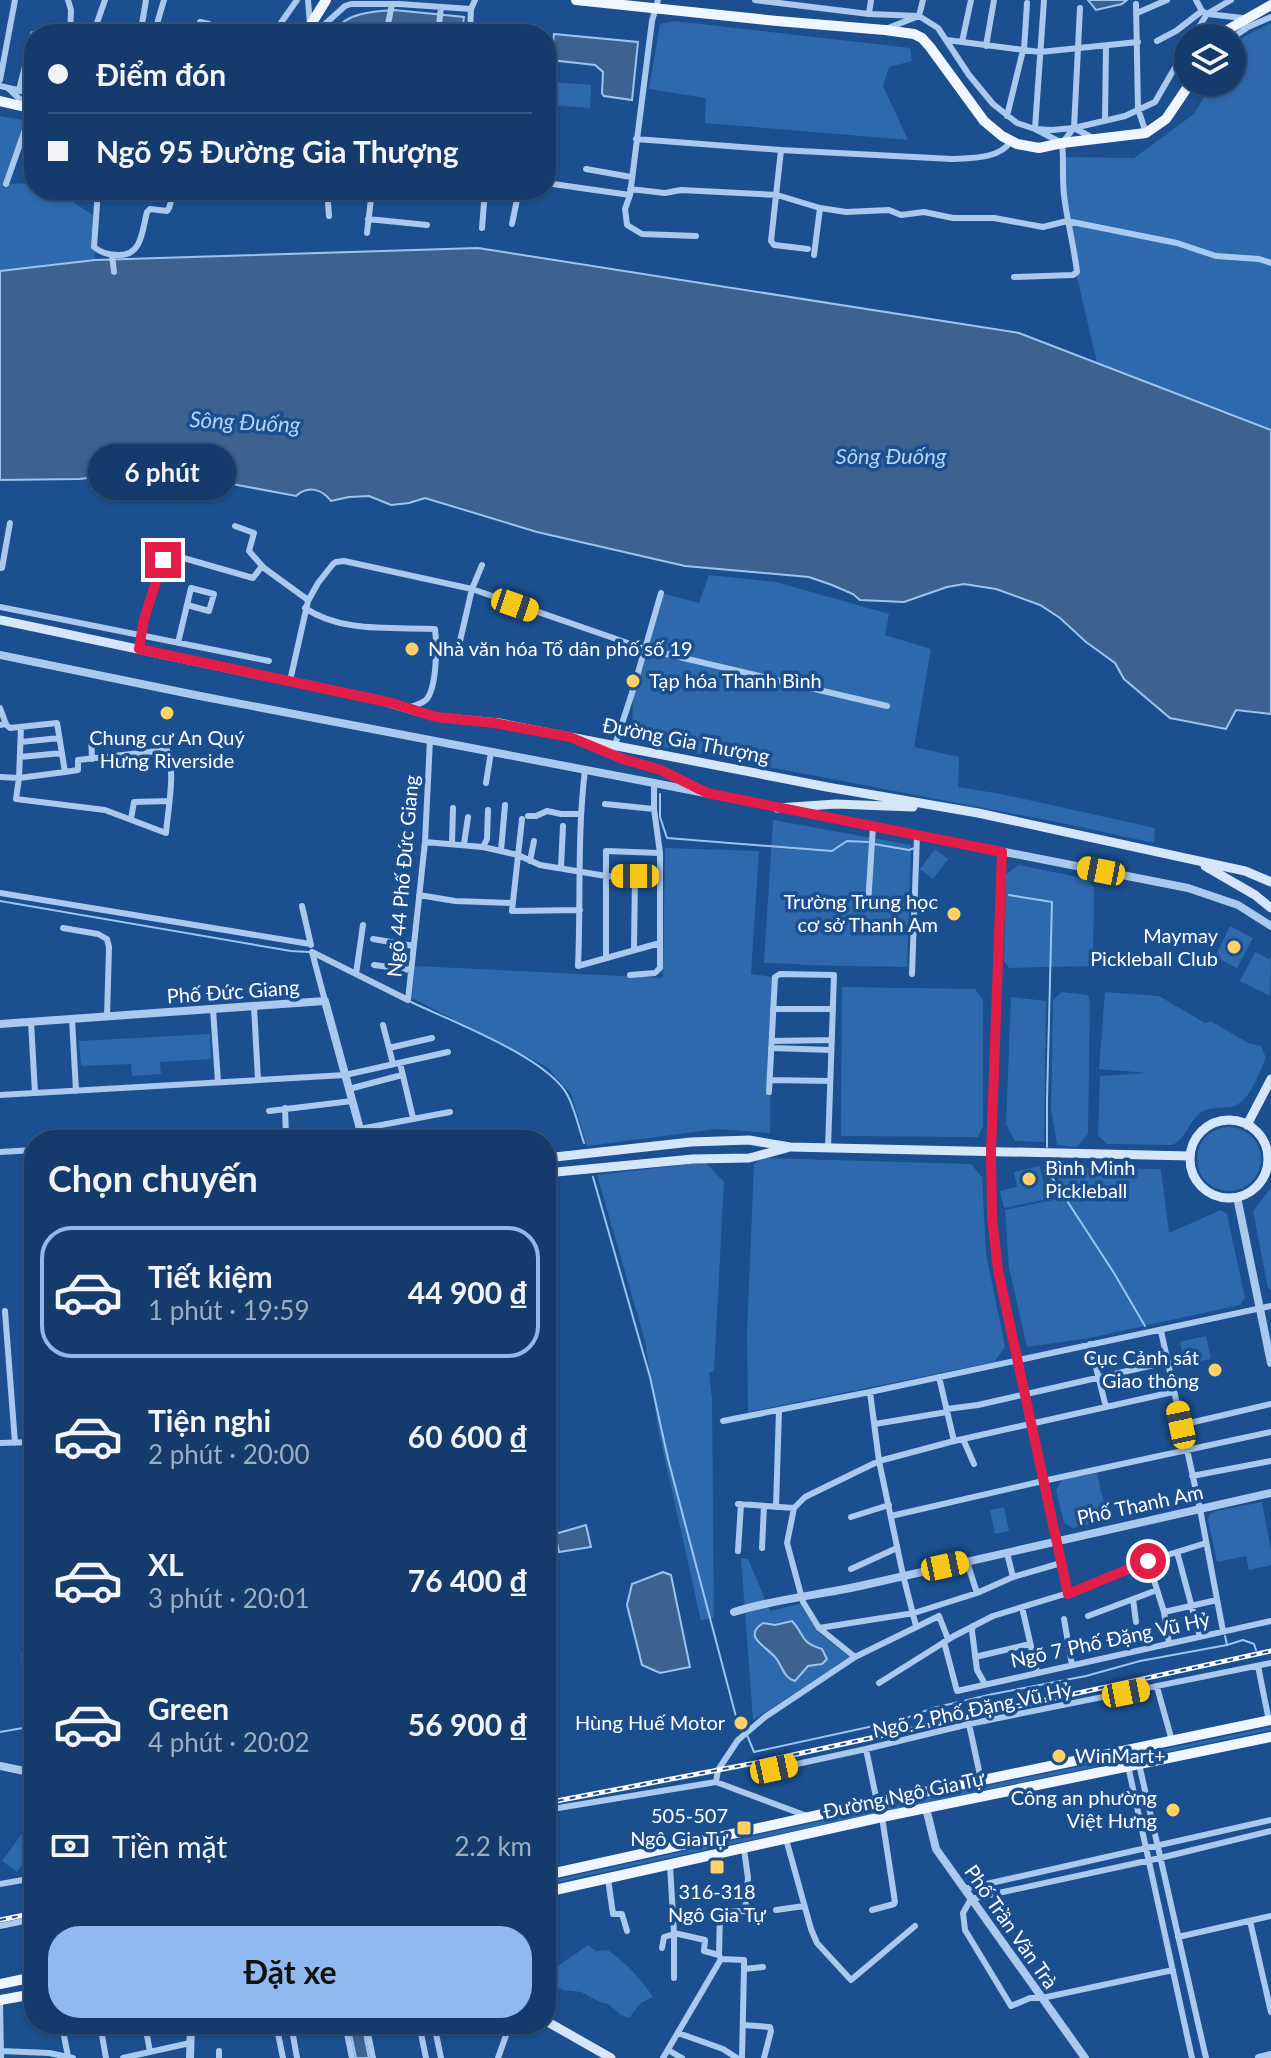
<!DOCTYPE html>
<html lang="vi">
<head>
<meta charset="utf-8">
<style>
	body { margin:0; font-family:Lato,sans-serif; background:#1d4271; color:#f1f3f6; height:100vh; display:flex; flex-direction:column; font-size:30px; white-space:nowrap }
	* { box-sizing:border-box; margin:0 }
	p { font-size:26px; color:#9dadc1 }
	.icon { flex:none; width:44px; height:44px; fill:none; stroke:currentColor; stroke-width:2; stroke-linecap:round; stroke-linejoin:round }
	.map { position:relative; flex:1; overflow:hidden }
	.side { position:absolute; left:24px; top:1130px; width:532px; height:904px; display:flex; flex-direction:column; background:#143b6b; border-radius:32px; box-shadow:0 2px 6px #0004,0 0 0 2px #33557e }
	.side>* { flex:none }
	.hud { position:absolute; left:24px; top:24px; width:532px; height:176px; border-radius:32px; box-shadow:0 2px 6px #0004,0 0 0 2px #33557e; display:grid; align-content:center; height:176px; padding:0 24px; background:#143b6b }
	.controls { position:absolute; left:1174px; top:24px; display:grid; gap:16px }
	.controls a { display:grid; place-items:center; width:72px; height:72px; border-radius:50%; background:#143b6b; box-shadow:0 2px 6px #0004,0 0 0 2px #33557e; font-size:40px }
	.end { position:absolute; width:36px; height:36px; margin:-18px; border:10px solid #e11d48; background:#fff; box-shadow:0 0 0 4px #fff }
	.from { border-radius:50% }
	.bubble { position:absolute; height:56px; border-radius:28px; background:#143b6b; box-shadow:0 2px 6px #0004,0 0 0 2px #33557e; font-size:26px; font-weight:700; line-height:56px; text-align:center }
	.car { position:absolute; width:24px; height:48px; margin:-24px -12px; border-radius:10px; box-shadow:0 0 6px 2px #0007; background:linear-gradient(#f5c518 24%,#345 0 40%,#f5c518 0 76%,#345 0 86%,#f5c518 0) }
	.hud b { display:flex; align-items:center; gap:28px; height:76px; font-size:30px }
	.hud b+b { border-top:2px solid #33557e }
	.hud i { width:20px; height:20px; background:#f1f3f6 }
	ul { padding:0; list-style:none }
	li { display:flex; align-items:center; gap:24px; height:132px; margin:0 16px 12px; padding:0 8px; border:4px solid transparent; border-radius:32px }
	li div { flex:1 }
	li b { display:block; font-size:30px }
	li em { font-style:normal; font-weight:700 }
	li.on { border-color:#90b9f0 }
	li>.icon { width:72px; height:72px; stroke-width:1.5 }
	h2 { padding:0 24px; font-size:36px; line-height:96px }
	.pay { display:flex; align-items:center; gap:20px; height:88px; padding:0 24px; font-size:30px }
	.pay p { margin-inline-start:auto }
	.button { display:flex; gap:16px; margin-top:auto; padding:16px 24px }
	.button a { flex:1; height:92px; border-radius:32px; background:#90b9f0; color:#111; font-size:32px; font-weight:700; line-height:92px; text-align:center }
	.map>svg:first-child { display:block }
	.green { fill:#2e69ad }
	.water { fill:#3c6290; stroke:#9cc4f0; stroke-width:2 }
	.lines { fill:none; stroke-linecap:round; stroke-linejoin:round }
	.stream { stroke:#9cc4f0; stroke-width:2 }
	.minor { stroke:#a9c9ee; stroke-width:6 }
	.tertiary { stroke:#a9c9ee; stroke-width:8 }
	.secondary { stroke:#d6e6fa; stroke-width:9 }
	.primary { stroke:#f0f6ff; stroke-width:10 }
	.rail-casing { stroke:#fff; stroke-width:5 }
	.rail { stroke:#1b4f8f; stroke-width:2; stroke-dasharray:6; stroke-linecap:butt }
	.route { stroke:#e11d48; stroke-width:10 }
	.poi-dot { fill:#ffd166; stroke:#1b4f8f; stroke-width:3 }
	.labels { text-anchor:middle; stroke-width:7; stroke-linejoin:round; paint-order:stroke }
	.poi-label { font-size:20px; fill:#fff; stroke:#1b4f8f; text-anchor:end }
	.street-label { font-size:20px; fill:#fff; stroke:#1b4f8f }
	.water-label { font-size:22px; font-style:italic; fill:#b5d3f5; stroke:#1b4f8f }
</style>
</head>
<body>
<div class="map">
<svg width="1271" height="2058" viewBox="0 0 1271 2058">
	<rect width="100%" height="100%" fill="#1b4f8f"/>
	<path class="green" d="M674,21L910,48L912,61L889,67L883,86L908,140L705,123L706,98L649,89L660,24Z
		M1271,23V430L1097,363L1076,273L1067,221L1063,157L1134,158L1194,114L1213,82H1232C1232,37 1232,43 1271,23Z
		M553,82L591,85L590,108L551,105Z
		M0,116L28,121L6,184L34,183V190H54L96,217L95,260L0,271Z
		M709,575L776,582L889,614L885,635L931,649L914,747L959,757L958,787L1001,794L1155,828L1154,843L1057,822L632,741L633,690L661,593L699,603Z
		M773,820L911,845L907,967L801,965L800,964L764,963Z
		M665,848L759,851L751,974L772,977L770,1133L717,1129L587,1146L571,1094L547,1067L412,998L415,966L663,978Z
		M935,849L948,859L933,879L920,869Z
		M1019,865L1087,879L1094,888L1093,966L1009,968L1004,961L1006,874Z
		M1230,926L1253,938L1237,968L1215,957Z
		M1255,952L1269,959L1271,957L1270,996L1240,981Z
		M842,987L975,989L983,1000V1126L978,1137L841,1136Z
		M1062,992L1088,995L1090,1003L1088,1134L1077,1147L1057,1145L1051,1109L1053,1000Z
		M1105,992L1159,996L1205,1023L1211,1021L1248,1043L1261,1046L1266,1058C1258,1074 1250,1104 1230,1107C1220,1108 1209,1107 1200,1113C1188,1123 1186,1139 1172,1145L1107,1144L1098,1136L1100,1076L1147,1073L1099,1069Z
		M1011,997L1046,1001L1044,1142L1015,1141L1006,1124Z
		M210,1034L211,1059L160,1062L161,1074L132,1076L131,1064L81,1066L79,1041Z
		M1197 1159a32 32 0 1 1 64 0a32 32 0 1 1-64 0Z
		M760,1158L971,1164L982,1177L986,1254L1005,1347L994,1362L748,1412L747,1332L754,1165Z
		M705,1162L724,1182L714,1371L709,1373L712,1400L714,1617L701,1621L658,1428L645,1341L597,1175Z
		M1040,1166L1047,1199L1004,1208L1000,1191L1017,1187L1014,1172Z
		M1052,1167L1161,1169L1169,1233L1221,1210L1227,1214L1245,1298L1240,1305L1089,1338L1027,1347L1009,1268L1005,1210L1067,1197Z
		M1271,1188V1290L1268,1288L1253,1211Z
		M1206,1336L1211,1359L1185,1364L1180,1342Z
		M1097,1473L1108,1521L1073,1528L1064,1523L1056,1490L1062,1480Z
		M1262,1502L1271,1551V1565L1249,1570L1246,1556L1217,1562L1208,1520L1210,1514L1216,1511Z
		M1004,1507L1009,1531L995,1534L990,1510Z
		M741,1558L748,1559L770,1611L800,1604L819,1633L850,1657L753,1720Z
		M34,1652V1695H24L21,1653Z
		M1271,1727V1730C1030,1780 790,1831 550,1884L549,1883L550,1881L879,1808Z
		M21,1835L34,1844V1849L17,1872L2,1861Z
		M588,1945L596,1951L608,1950C627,1964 640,1978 653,1997L641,2003L629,2018L621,2015L608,2004L600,2002L581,1992L563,1990L554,1986V1969Z"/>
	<path class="water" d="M1088,0H1127L1122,4L1096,10Z
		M394,10L464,17L462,34H343L336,30C346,13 375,11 394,10Z
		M489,26L544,33V34H482L485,27Z
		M554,34L638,42L632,100L604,96L602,93L603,72L595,65L551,60Z
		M478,248L1019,333L1271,430V714L1236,710L1226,729L1170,718L1124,679L1115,663L1086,642L1060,618L1040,605L996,589L964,584L947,587L904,602L860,600L853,594L832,585L809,577L685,566L537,532L425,498L409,503L391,505L369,496L349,497L331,501C322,489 308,485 296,496L232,484L123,474L79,479L0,480V271L95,260Z
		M586,1525L591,1547L559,1552L555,1534Z
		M663,1572L671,1575L690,1667L660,1673L642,1665L627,1605L632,1584Z
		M792,1621C806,1635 798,1642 822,1649L827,1659L822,1664L808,1666L795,1681C783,1678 783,1666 775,1657C766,1646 742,1637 763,1623L775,1625Z
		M349,2024H362L369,2058H356Z"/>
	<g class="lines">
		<path class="stream" d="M660,794V817L667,838L832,851L847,841L868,842
			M874,844L909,850L915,848
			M1009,895L1052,902L1047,1100V1147
			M0,901L291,951L309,952
			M411,1002C451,1021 549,1058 568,1096C575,1110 579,1128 584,1143
			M1045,1167L1114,1273L1145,1326
			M593,1177L650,1377L668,1459L739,1728
			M1225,1636L1227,1645
			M0,1732L34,1726
			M747,1735L754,1752L901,1720L933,1708L993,1694L1086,1676L1140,1661L1227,1645L1243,1640L1254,1644L1256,1650"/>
		<path class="minor" d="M68,0L71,10L70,34
			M308,0L310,24
			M658,0L652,21L630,195L625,209L627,225L642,234L696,236
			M755,0L869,14L919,16L938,28L969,75L993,104L1017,123L1035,129L1052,130L1074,128L1125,116L1155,102L1188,45
			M1044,0L1035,129L1062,143
			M1196,0L1202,11L1207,14L1243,18
			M1136,4L1138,109L1146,133
			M1080,8L1074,128L1093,138
			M1137,13L1167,0
			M869,14L871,0
			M142,24L146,0
			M888,28L919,16L923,0
			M197,32L200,22L209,24
			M93,34L105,0
			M154,34L164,0
			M183,34L184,29L197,32V34
			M273,34L297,0
			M314,34L345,6L351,4H399L471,9
			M386,34L392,4
			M438,34L441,7
			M470,34L471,9L475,0
			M1192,38L1207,14L1231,0
			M1211,38L1226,30
			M1232,38L1248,27L1271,17
			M947,40L1040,52L1138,42
			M1157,41L1176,31L1202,11
			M962,42L971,0
			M986,46L994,0
			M1024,50L1027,3
			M0,80L15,0
			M0,86L34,94
			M8,88L26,105
			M19,90L33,34
			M1007,116L1023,50
			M1105,120L1106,46
			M636,139L781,150L952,159C971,158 1000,159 1011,141
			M781,150L771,241L774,245L808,249
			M586,169L631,177
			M546,183L630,195
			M6,184L28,121L34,122
			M630,189L665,193L681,190L777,195L820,208L846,212L889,210L901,215L924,212L953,218H994L1043,227L1067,221L1177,243L1216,256L1259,259L1271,263
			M98,190L94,247C100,252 109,255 118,255C142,256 142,231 147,212L150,209L167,211L169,208L172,198C181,193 190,195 199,198
			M297,194L298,190
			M329,216L328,202L330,190
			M368,219L427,225
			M512,224L519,190
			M482,228L485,190
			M367,233L372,190
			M112,255L114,272
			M814,255L820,208
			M1014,277L1073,275L1077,272C1074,246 1067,221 1064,195C1062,178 1064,160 1062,143L1074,128
			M235,526L254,533L249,551L264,568L308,600
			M0,568H2L10,523
			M0,607L269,661
			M305,608C341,633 393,627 435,629C437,645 437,688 426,700C421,704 413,706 408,708
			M178,643L187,605L209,611L214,594L191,588L187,605
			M139,649L144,619L166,553L253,578L262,566
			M436,650L457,654L472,589L482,565
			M290,681L308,601L318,583L333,564L336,562L344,561L472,589L645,649L887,706
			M0,708L6,724
			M0,725L5,724L10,728L57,723L65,772L78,770V760L167,750C176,772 168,808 166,833L105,810L16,799L19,778L0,777
			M21,727L19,778L65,772
			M91,735L92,759
			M21,742L59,738
			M615,745L633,690L661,593
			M20,757L62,753
			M585,770C577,835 581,900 578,966L660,943
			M486,783L491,752
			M605,804L654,809
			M528,816H536L547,811L561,814H580
			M131,819L134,802L169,801
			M522,819L512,911L580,910
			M425,842L483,847L518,855L540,865L606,876L660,877
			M452,844L453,808
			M464,844L468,817
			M483,847L487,839L488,810
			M501,851L505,805
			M530,861L534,841
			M561,867L563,826
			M0,893L310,944
			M419,895L455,901L512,903
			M868,905L873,826
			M302,906L311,945
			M63,928L98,934L107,939L109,947L107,1017
			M373,939L414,946
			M634,949L635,876
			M606,958V851L660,853
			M374,965L411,970
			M356,974L363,925
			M912,974L917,835
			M630,975L655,973L660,968V853L654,809V783
			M325,1001L312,952L408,1000L425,842L430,740
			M254,1006L258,1080
			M213,1009L218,1082
			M773,1009H833
			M72,1019L76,1091
			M31,1022L35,1093
			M383,1025L389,1048
			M772,1041L832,1040
			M771,1048L831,1050
			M400,1063L413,1118
			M393,1064L389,1048L432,1038
			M770,1080L830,1081
			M349,1089L402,1075
			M769,1092L775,977L780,974L834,975L828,1148
			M0,1095L345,1075L448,1052
			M285,1108L286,1136
			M269,1111L352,1101
			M360,1129L450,1112
			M219,1140L361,1132
			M0,1152L34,1150
			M5,1311L15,1443
			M1161,1331L1200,1509L1223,1631
			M1090,1344L1106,1407
			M939,1377L954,1441
			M870,1392L879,1461L903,1575L916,1626
			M947,1409L978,1405L1167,1362
			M723,1421L870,1392L1271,1306
			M875,1424L947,1412
			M1181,1425L1271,1404
			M963,1439L974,1464
			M0,1443L34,1442
			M1192,1476L1271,1461
			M738,1504L794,1508
			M776,1507L779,1410
			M794,1508L805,1497L879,1461L954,1441L1173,1392
			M794,1508L787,1543L803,1602L819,1628L855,1657
			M891,1516L1043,1481L1271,1432
			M851,1517L889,1505
			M762,1548L764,1506
			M738,1551L741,1504
			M1177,1552L1200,1637
			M1007,1553L1013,1577
			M1148,1561L1164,1612L1169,1643
			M967,1562L977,1593
			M851,1569L897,1548
			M1133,1599L1136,1622
			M1022,1607L1037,1673
			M1164,1612L1217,1600
			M1088,1616L1157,1590
			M1064,1619L1072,1665
			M973,1626L972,1631L977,1670L985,1684
			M819,1628L914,1613L977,1593L1013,1577L1061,1563
			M944,1642L957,1691L1271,1621
			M975,1657L1030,1644
			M1258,1666L1269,1721
			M879,1683L954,1636L993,1616L1078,1590L1148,1561L1206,1543
			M1157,1687L1172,1741
			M969,1724L981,1780
			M866,1749L877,1802
			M1139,1764L1206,2058
			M1128,1766L1192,2058
			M774,1769L866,1749L969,1724L1271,1663
			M546,1810L716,1782
			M807,1816L716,1782L718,1770L738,1740L765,1717L855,1657L939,1616L948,1639
			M786,1839L811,1929L817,1943L851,1980L915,1926
			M744,1849L748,1878L745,1911
			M670,1865L674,1933L705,1940L704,1951L719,1955L721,1959L744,1960V1969L763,1967
			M608,1879L613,1914H622L627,1931
			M0,1884L34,1878
			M964,1889L1271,1820
			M776,1910L804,1906
			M872,1910L894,1904L895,1902L882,1817
			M713,1912L745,1911L764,1913
			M1250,1921L1271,2012
			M0,1926L34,1919
			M1178,1937L1271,1916
			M662,1948L664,1937L674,1934
			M719,1955L720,1913
			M1173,1970L1042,1998H1030L1011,2006L965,1930L963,1913L971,1899L1160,1858L1271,1831
			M674,1978V1933
			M0,2002L1,2058
			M100,2024L106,2058
			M145,2024L150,2052
			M276,2024L283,2058
			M291,2024L297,2058
			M345,2024L352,2058
			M366,2024L373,2058
			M419,2024L426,2058
			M434,2024L441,2058
			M743,2025L770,2027L771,2031L764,2058
			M62,2026L68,2056
			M678,2033L723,2049L737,2058
			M668,2050L682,2058
			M1,2051L49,2053L73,2058
			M123,2058L190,2043
			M219,2058V2051
			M498,2058L510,2024
			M663,2058L721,1959
			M742,2058L744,1969"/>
		<path class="tertiary" d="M0,655L200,696L654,783L1188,888L1238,905L1271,926
			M1002,852L991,1152L992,1217L998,1270L1068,1594
			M0,1024L325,1001L363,1140
			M1237,1197L1271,1363
			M734,1612C775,1599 819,1595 860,1586C997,1554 1134,1523 1271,1493
			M0,1766L34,1773
			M926,1808L936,1849L1085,2058
			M190,2058L191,2024
			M1259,2058L1271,2055"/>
		<path class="secondary" d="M0,620L383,701L436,717L499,723L827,787L978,813L1245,871L1271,882
			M588,744L623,759L661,770L707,793
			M777,808L836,804L913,807
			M1205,866L1255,895L1271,908
			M1190 1159a39 39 0 1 1 78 0a39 39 0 1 1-78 0Z
			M1247,1125L1271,1079
			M546,1158L691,1142L749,1140L790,1147L1190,1156
			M546,1173L693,1159L749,1158L787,1148
			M546,2021L611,2058"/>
		<path class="primary" d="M576,0L777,21L885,30L914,34L922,38L930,47L984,121L1002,136L1017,144L1039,148L1062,143L1146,133L1166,119L1191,82
			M305,34L326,0
			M1221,38L1229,29L1271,5
			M0,101L34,109
			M546,1875L877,1802L1271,1720
			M546,1892L882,1817L1271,1737
			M0,1984L34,1977
			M0,2000L34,1994"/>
		<defs>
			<path id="rail" d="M546,1803L765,1761L1271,1651
				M0,1920L34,1913"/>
		</defs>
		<use href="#rail" class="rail-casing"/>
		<use href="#rail" class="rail"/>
	</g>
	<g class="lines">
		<path class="route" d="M163,560L144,619L139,649L392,703L436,717L494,723L570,737L623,759L661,770L707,793L1002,852L991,1152L992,1217L998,1270L1068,1594L1148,1561"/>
	</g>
	<g class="poi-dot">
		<circle cx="412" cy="649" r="8"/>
		<circle cx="633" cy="681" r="8"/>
		<circle cx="167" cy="713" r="8"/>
		<circle cx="954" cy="914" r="8"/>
		<circle cx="1234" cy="947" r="8"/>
		<circle cx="1029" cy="1179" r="8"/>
		<circle cx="1215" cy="1370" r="8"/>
		<circle cx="741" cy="1723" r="8"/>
		<circle cx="1059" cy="1756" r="8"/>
		<circle cx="1173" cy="1810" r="8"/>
		<rect x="736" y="1820" width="16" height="16" rx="4"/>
		<rect x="709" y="1859" width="16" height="16" rx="4"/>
	</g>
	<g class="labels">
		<g class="poi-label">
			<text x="428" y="656" text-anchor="start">Nhà văn hóa Tổ dân phố số 19</text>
			<text x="649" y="688" text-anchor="start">Tạp hóa Thanh Bình</text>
			<text x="167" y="745" text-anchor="middle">Chung cư An Quý<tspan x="167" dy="23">Hưng Riverside</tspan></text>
			<text x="938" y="909">Trường Trung học<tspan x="938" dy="23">cơ sở Thanh Am</tspan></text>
			<text x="1218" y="943">Maymay<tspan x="1218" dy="23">Pickleball Club</tspan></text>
			<text x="1045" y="1175" text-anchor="start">Bình Minh<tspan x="1045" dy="23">Pickleball</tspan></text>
			<text x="1199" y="1365">Cục Cảnh sát<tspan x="1199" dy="23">Giao thông</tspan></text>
			<text x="725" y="1730">Hùng Huế Motor</text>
			<text x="1075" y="1763" text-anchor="start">WinMart+</text>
			<text x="1157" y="1805">Công an phường<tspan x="1157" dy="23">Việt Hưng</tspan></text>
			<text x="728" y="1823">505-507<tspan x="728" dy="23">Ngô Gia Tự</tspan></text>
			<text x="717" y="1899" text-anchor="middle">316-318<tspan x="717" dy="23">Ngô Gia Tự</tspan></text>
		</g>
		<g class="street-label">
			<text transform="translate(686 741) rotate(11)" y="7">Đường Gia Thượng</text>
			<text transform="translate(403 876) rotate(-85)" y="7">Ngõ 44 Phố Đức Giang</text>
			<text transform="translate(233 992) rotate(-4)" y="7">Phố Đức Giang</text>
			<text transform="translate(1140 1505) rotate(-12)" y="7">Phố Thanh Am</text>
			<text transform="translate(1110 1640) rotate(-12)" y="7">Ngõ 7 Phố Đặng Vũ Hỷ</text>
			<text transform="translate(972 1710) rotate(-12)" y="7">Ngõ 2 Phố Đặng Vũ Hỷ</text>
			<text transform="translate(904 1795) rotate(-12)" y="7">Đường Ngô Gia Tự</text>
			<text transform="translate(1011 1927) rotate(55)" y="7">Phố Trần Văn Trà</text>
		</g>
		<g class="water-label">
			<text transform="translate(245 422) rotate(3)" y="8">Sông Đuống</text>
			<text x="891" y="464">Sông Đuống</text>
		</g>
	</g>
</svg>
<div class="controls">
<a><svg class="icon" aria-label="layers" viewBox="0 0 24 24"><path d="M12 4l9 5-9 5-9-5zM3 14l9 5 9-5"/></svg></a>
</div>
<i class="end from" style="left:1148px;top:1561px"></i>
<i class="end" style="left:163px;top:560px"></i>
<div class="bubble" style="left:88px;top:444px;width:148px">6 phút</div>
<i class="car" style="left:515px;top:605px;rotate:109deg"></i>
<i class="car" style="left:1101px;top:871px;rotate:281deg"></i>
<i class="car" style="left:635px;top:876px;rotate:270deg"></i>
<i class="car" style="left:1181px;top:1425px;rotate:348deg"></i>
<i class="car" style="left:945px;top:1566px;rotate:78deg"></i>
<i class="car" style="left:1126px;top:1693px;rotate:79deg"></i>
<i class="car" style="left:774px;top:1769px;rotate:78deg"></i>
<div class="hud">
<b><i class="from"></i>Điểm đón</b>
<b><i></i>Ngõ 95 Đường Gia Thượng</b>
</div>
<section class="side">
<h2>Chọn chuyến</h2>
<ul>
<li class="on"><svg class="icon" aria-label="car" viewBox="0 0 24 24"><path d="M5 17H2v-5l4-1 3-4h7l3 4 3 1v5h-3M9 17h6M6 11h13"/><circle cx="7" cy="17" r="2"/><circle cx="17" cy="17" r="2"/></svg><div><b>Tiết kiệm</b><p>1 phút · 19:59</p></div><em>44 900 ₫</em></li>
<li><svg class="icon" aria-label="car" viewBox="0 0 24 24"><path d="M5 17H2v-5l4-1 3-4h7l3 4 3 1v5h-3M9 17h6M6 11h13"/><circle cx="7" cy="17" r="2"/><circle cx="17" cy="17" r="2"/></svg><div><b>Tiện nghi</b><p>2 phút · 20:00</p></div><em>60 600 ₫</em></li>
<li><svg class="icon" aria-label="car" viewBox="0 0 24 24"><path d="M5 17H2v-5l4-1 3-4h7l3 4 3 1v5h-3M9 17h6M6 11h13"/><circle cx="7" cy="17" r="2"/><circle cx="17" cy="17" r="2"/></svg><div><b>XL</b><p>3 phút · 20:01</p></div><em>76 400 ₫</em></li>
<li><svg class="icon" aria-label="car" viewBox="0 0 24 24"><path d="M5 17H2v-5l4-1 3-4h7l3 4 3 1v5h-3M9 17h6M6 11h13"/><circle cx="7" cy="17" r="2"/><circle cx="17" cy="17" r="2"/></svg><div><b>Green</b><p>4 phút · 20:02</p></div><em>56 900 ₫</em></li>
</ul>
<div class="pay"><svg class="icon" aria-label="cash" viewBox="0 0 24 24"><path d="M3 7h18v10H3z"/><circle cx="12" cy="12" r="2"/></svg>Tiền mặt<p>2.2 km</p></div>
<div class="button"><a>Đặt xe</a></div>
</section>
</div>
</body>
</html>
